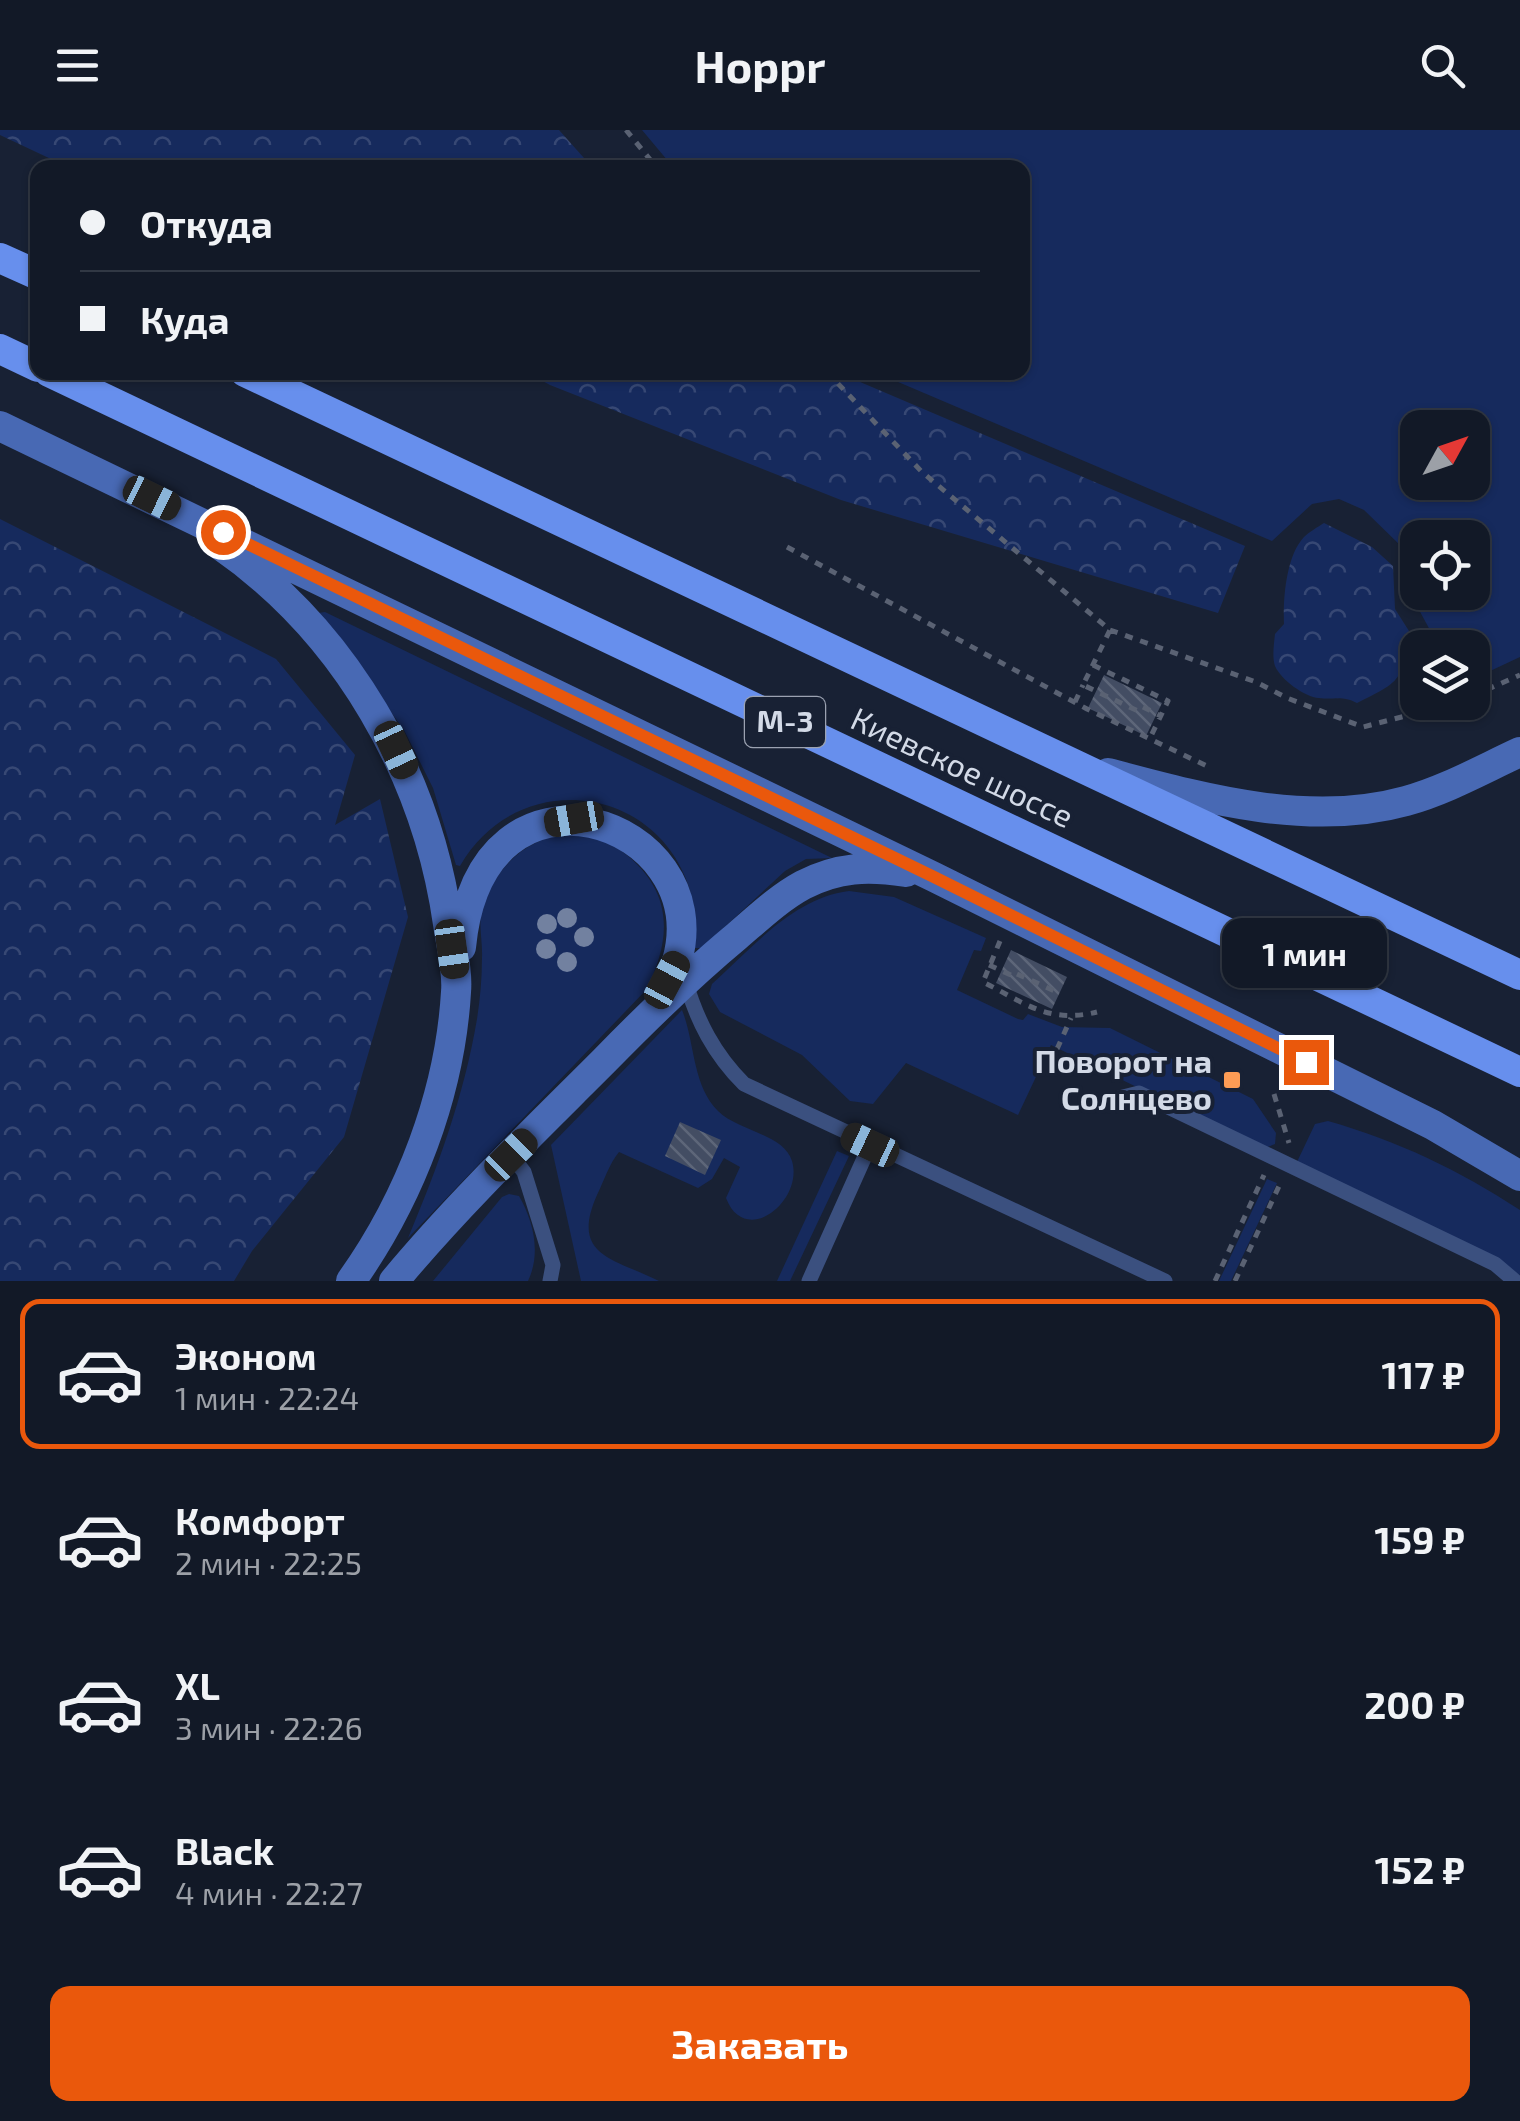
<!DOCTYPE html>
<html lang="ru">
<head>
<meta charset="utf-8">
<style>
	body { margin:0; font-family:"Exo 2",sans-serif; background:#1b222f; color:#f1f3f6; height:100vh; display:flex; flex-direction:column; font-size:38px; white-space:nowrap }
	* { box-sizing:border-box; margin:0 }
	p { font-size:32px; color:#9ca0a7 }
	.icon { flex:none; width:55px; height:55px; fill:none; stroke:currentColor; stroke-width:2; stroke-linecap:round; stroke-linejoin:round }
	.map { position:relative; height:1151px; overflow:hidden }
	.sheet { display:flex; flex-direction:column; background:#121927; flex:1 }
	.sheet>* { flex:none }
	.hud { position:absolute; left:30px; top:30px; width:1000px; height:220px; border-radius:20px; box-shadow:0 2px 8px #0004,0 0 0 2px #313844; display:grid; align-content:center; height:220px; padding:0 50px; background:#121927 }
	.needle { width:65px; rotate:50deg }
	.buttons { position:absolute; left:1400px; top:280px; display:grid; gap:20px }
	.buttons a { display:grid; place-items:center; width:90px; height:90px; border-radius:20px; background:#121927; box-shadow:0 2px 8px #0004,0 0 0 2px #313844; font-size:50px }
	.end { position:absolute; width:45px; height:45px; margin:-22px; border:12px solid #ea580c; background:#fff; box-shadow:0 0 0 5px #fff }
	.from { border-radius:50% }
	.bubble { position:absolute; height:70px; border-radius:20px; background:#121927; box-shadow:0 2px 8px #0004,0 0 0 2px #313844; font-size:32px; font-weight:700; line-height:70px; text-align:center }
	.car { position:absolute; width:30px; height:60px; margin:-30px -15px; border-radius:12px; box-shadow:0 0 8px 2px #0007; background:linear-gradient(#222 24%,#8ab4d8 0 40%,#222 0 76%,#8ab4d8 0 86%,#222 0) }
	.hud b { display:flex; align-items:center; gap:35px; height:95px; font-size:38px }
	.hud b+b { border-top:2px solid #313844 }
	.hud i { width:25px; height:25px; background:#f1f3f6 }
	ul { padding:18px 0 0; list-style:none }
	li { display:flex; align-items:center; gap:30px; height:150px; margin:0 20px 15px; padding:0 30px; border:5px solid transparent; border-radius:20px }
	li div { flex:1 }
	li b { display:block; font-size:38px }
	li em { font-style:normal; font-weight:700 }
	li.on { border-color:#ea580c }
	li>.icon { width:90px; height:90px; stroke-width:1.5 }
	.action { display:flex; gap:20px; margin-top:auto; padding:20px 50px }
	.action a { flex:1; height:115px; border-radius:20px; background:#ea580c; color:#fff; font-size:40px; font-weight:700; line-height:115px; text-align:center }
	header { display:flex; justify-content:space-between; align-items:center; height:130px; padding:0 50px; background:#121927; font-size:45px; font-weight:700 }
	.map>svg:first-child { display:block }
	.grass { fill:#162a5d; fill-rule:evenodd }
	.forest { fill:url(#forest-crowns) }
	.building { fill:url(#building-back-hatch) }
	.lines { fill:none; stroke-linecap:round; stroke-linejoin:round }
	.path { stroke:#5a6273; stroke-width:5; stroke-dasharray:8 8; stroke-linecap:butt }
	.lane { stroke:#3b507f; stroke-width:15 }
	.secondary { stroke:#4869b4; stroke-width:30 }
	.highway { stroke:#678fed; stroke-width:30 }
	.tree { fill:#7281a0 }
	.route { stroke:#ea580c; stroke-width:12 }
	.poi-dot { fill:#fd9c55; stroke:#182134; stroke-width:4 }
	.labels { text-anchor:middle; stroke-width:8; stroke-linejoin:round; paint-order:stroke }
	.shield { fill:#182134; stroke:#9ba2b1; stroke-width:2.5 }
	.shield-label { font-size:30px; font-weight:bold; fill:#d3dae7 }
	.street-label { font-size:32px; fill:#d3dae7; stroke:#182134 }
	.poi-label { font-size:32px; font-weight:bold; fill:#d3dae7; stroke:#182134; text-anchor:end }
</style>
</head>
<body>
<header><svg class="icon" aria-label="menu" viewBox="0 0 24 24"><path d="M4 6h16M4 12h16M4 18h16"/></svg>Hoppr<svg class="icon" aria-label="search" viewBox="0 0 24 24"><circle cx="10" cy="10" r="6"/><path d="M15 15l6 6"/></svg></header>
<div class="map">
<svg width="1520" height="1151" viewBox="0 0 1520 1151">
	<defs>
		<pattern id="forest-crowns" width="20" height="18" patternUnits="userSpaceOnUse" patternTransform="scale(2.5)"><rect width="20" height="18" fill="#162a5d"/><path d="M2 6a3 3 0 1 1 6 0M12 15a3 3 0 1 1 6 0" fill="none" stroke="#374874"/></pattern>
		<pattern id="building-back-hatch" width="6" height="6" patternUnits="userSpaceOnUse" patternTransform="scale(2.5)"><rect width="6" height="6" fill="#434d63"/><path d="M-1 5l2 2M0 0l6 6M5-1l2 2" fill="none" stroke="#5d6679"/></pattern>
	</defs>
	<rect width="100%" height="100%" fill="#182134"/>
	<path class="grass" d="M642,0H1520V527L1473,549L1472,518L1429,517L1431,502L1418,478L1403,418L1364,380L1339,369L1312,374L1272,411L877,243L1022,242V38L673,37ZM1418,298H1472V352H1418ZM1418,408H1472V462H1418Z
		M325,482L832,728L806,729L785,741L702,818H695C694,803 697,786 693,772C668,655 519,633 460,736L456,735L433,658L404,600L318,483Z
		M572,701C584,704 598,706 609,712C616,715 622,722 628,726C674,765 671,810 646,860L408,1108C438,1037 464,966 477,889C480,870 482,849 482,828C483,809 476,786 485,768C505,727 529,710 572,701Z
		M849,761L894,767L986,808L981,821L974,820L957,860L1018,889L1023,890L1028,884L1062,897L1110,898L1253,969L1276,1003L1275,1014L1263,1019L1051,915L1018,985L906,933L873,974L850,971L802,925L720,882L709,864L712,854C752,818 793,768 849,761Z
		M682,880C695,912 692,955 718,981C738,1001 784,1004 792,1031C804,1071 745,1118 726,1068L740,1037L724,1028L712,1049L698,1058L619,1022C609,1034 604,1051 597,1065C570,1126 613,1128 659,1151H581L551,1015Z
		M1328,991C1398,1011 1459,1040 1520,1080V1145L1296,1034L1315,994Z
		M837,1021L849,1026L790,1151H777Z
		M1267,1049L1277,1053L1231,1151H1219Z
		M509,1064L519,1066C534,1092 541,1124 528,1151H433L502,1067Z"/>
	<path class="forest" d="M0,0H559L592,37H68L0,5Z
		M528,243H839L1245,416L1218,483L841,370L550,255Z
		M0,389L276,529L355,625L335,695L380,669L408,787L344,1007L252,1121L234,1151H0Z
		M1324,393L1372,417L1393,436L1395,479L1409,501C1401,552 1403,550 1357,573C1342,565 1335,570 1319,568C1305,567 1281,550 1275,536C1272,527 1274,514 1275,504L1284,494C1283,469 1286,426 1304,407C1309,402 1318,397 1324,393Z"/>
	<path class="building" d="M1104,545L1162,573L1146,606L1088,578Z
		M1011,820L1067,847L1052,879L996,853Z
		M680,992L721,1010L705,1045L665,1026Z"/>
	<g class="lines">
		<path class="path" d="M626,0L657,38
			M827,242L922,342L1110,500L1083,555L1140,582
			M787,417L1087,579L1209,637
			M1110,500L1256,552L1287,568L1363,597L1459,572
			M1093,535L1168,571L1150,608
			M1472,566L1520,545
			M1075,572L1083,555
			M1143,577L1161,586
			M1000,811L983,852C1025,873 1048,894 1097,882
			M989,835L1015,847
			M1017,844L1059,863
			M1057,919L1071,888
			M1274,964L1289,1013
			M1215,1151L1264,1045
			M1235,1151L1280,1054"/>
		<path class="lane" d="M685,850C697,891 714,924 744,954L1165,1151
			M1115,969L1139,963L1495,1134L1515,1151
			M511,1025L524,1042L553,1135L550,1151
			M809,1151L870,1015"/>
		<path class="secondary" d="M0,296L934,747L1433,995L1520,1046
			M220,415C346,502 427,645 448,794C451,816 458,840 456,862C450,964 410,1068 351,1151
			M1108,643C1202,668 1309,698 1406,671C1446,660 1483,639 1520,622
			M461,817C481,609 717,690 677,831C673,843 665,855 660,866
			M394,1151C459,1073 533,1002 604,931C647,887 690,845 737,806C758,788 779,768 803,755C838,737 868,736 906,742"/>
		<path class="highway" d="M0,128L38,145
			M0,219L38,237
			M49,242L1520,942
			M245,242L1520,845"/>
	</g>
	<g class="tree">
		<circle cx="567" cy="788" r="10"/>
		<circle cx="547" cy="794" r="10"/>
		<circle cx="584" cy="807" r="10"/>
		<circle cx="546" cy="819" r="10"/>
		<circle cx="567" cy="832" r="10"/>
	</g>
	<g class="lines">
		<path class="route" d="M223,402L934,747L1306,932"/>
	</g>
	<rect class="poi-dot" x="1222" y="940" width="20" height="20" rx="5"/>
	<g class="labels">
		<rect class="shield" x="745" y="567" width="80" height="50" rx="8"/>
		<g class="shield-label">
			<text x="785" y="602">М-3</text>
		</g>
		<g class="street-label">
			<text transform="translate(962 638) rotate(25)" y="11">Киевское шоссе</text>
		</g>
		<g class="poi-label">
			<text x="1212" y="943">Поворот на<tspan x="1212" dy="37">Солнцево</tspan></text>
		</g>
	</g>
</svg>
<div class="buttons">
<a><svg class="needle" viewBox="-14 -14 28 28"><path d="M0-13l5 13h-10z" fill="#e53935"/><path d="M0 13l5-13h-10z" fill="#9ca0a7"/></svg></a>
<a><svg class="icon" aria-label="locate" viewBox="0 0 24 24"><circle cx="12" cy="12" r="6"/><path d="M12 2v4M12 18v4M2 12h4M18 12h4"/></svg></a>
<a><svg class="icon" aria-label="layers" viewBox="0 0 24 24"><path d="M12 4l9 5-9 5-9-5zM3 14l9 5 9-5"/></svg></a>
</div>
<i class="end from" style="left:223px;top:402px"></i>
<i class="end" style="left:1306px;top:932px"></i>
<div class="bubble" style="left:1222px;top:788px;width:165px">1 мин</div>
<i class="car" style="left:152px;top:368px;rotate:116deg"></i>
<i class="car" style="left:396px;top:620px;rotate:155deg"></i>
<i class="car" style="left:574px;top:689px;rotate:260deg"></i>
<i class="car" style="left:452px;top:819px;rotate:172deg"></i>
<i class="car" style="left:667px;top:850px;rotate:28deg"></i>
<i class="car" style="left:870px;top:1015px;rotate:295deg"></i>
<i class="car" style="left:511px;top:1025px;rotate:45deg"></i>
<div class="hud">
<b><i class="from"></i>Откуда</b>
<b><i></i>Куда</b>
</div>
</div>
<section class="sheet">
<ul>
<li class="on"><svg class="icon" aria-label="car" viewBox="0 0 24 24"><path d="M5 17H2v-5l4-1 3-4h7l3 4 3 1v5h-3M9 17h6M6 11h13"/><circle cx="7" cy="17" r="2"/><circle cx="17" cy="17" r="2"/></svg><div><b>Эконом</b><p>1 мин · 22:24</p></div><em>117 ₽</em></li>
<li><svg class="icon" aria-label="car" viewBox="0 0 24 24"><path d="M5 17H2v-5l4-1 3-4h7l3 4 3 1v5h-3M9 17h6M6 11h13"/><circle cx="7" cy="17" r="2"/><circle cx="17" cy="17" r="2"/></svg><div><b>Комфорт</b><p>2 мин · 22:25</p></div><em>159 ₽</em></li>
<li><svg class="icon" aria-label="car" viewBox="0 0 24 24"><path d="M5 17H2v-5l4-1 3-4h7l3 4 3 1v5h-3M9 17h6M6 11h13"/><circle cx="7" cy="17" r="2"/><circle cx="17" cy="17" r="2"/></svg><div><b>XL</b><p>3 мин · 22:26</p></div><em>200 ₽</em></li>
<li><svg class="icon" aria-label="car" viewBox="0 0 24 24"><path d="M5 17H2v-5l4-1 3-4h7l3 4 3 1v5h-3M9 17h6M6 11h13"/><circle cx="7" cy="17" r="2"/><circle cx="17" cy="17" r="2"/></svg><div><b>Black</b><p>4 мин · 22:27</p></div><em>152 ₽</em></li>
</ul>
<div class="action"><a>Заказать</a></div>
</section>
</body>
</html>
